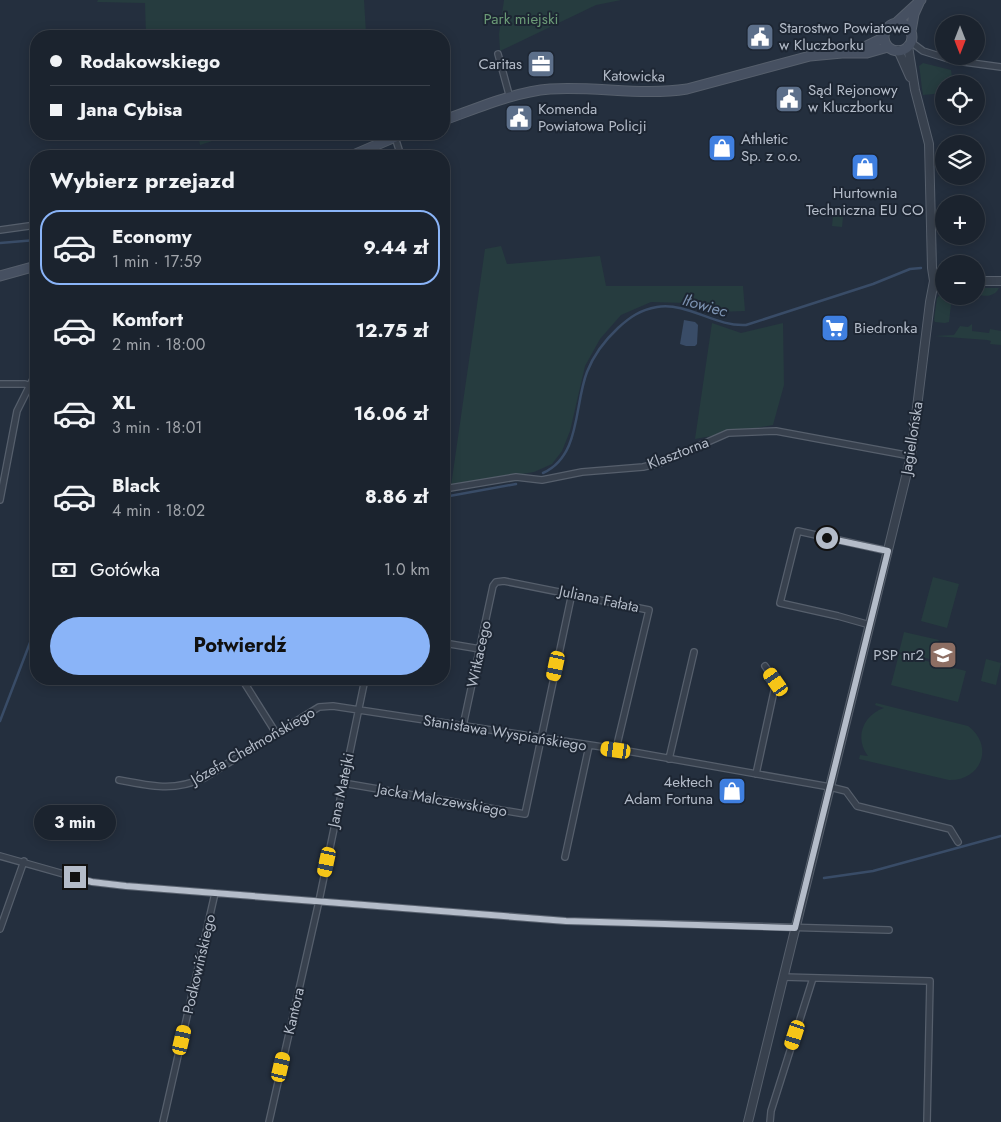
<!DOCTYPE html>
<html lang="pl">
<head>
<meta charset="utf-8">
<style>
	body { margin:0; font-family:Jost,sans-serif; background:#282f3a; color:#f1f3f6; height:100vh; display:flex; flex-direction:column; font-size:19px; white-space:nowrap }
	* { box-sizing:border-box; margin:0 }
	p { font-size:16px; color:#a0a4aa }
	.icon { flex:none; width:28px; height:28px; fill:none; stroke:currentColor; stroke-width:2; stroke-linecap:round; stroke-linejoin:round }
	.map { position:relative; flex:1; overflow:hidden }
	.panel { position:absolute; left:30px; top:150px; width:420px; height:535px; display:flex; flex-direction:column; background:#1b232e; border-radius:20px; box-shadow:0 2px 12px #0003,0 0 0 1px #39404a }
	.panel>* { flex:none }
	.top-card { position:absolute; left:30px; top:30px; width:420px; height:110px; border-radius:20px; box-shadow:0 2px 12px #0003,0 0 0 1px #39404a; display:grid; align-content:center; height:110px; padding:0 20px; background:#1b232e }
	.needle { width:32px; rotate:180deg }
	.controls { position:absolute; left:935px; top:15px; display:grid; gap:10px }
	.controls a { display:grid; place-items:center; width:50px; height:50px; border-radius:50%; background:#1b232e; box-shadow:0 2px 12px #0003,0 0 0 1px #39404a; font-size:25px }
	.end { position:absolute; width:22px; height:22px; margin:-11px; border:6px solid #b4bcc9; background:#111; box-shadow:0 0 0 2px #111 }
	.from { border-radius:50% }
	.bubble { position:absolute; height:35px; border-radius:18px; background:#1b232e; box-shadow:0 2px 12px #0003,0 0 0 1px #39404a; font-size:16px; font-weight:700; line-height:35px; text-align:center }
	.car { position:absolute; width:15px; height:30px; margin:-15px -8px; border-radius:6px; box-shadow:0 0 4px 1px #0007; background:linear-gradient(#f5c518 24%,#345 0 40%,#f5c518 0 76%,#345 0 86%,#f5c518 0) }
	.top-card b { display:flex; align-items:center; gap:18px; height:48px; font-size:19px }
	.top-card b+b { border-top:1px solid #39404a }
	.top-card i { width:12px; height:12px; background:#f1f3f6 }
	ul { padding:0; list-style:none }
	li { display:flex; align-items:center; gap:15px; height:75px; margin:0 10px 8px; padding:0 10px; border:2px solid transparent; border-radius:20px }
	li div { flex:1 }
	li b { display:block; font-size:19px }
	li em { font-style:normal; font-weight:700 }
	li.selected { border-color:#8ab4f8 }
	li>.icon { width:45px; height:45px; stroke-width:1.5 }
	h2 { padding:0 20px; font-size:22px; line-height:60px }
	.pay { display:flex; align-items:center; gap:12px; height:55px; padding:0 20px; font-size:19px }
	.pay p { margin-inline-start:auto }
	.primary-button { display:flex; gap:10px; margin-top:auto; padding:10px 20px }
	.primary-button a { flex:1; height:58px; border-radius:30px; background:#8ab4f8; color:#111; font-size:20px; font-weight:700; line-height:58px; text-align:center }
	.map>svg:first-child { display:block }
	.green { fill:#263c3f }
	.water { fill:#394c67 }
	.lines { fill:none; stroke-linecap:round; stroke-linejoin:round }
	.stream { stroke:#394c67; stroke-width:2.5 }
	.minor-casing { stroke:#565f6c; stroke-width:8 }
	.tertiary-casing { stroke:#565f6c; stroke-width:10 }
	.secondary-casing { stroke:#565f6c; stroke-width:11 }
	.minor { stroke:#38414e; stroke-width:5.5 }
	.tertiary { stroke:#38414e; stroke-width:8 }
	.secondary { stroke:#465061; stroke-width:9 }
	.route { stroke:#b4bcc9; stroke-width:6 }
	.labels { text-anchor:middle; stroke-width:4; stroke-linejoin:round; paint-order:stroke }
	.park-label { font-size:15px; fill:#6b9a76; stroke:#1d2633 }
	.poi-label { font-size:15px; fill:#b4bcc9; stroke:#1d2633; text-anchor:start }
	.street-label { font-size:15px; fill:#b4bcc9; stroke:#1d2633 }
	.water-label { font-size:16px; font-style:italic; fill:#7c92b1; stroke:#1d2633 }
</style>
</head>
<body>
<div class="map">
<svg width="1001" height="1122" viewBox="0 0 1001 1122">
	<rect width="100%" height="100%" fill="#242f3e"/>
	<path class="green" d="M98,0H364L366,33L325,36H146L145,3L97,2Z
		M504,0H621L596,5L500,51L499,34Z
		M923,63L951,70L953,84H944V93L923,95C921,85 921,76 919,66Z
		M198,134H234L200,145Z
		M834,206L844,207L842,227L832,226Z
		M501,246L507,264L600,256L606,286H743L745,311L718,312L686,303L651,302L621,315L600,339L585,366L570,431L562,451L552,464L534,472L451,486L485,249Z
		M976,288H999C995,297 984,297 976,294Z
		M944,291V296H952L949,322L945,323L935,322L934,320L937,298Z
		M712,323L741,333L783,323L784,385L773,425L695,439Z
		M972,324V331L989,333L990,329L1001,331V345L990,344L991,341L987,340L934,336L954,335L960,326L968,327Z
		M933,577L959,584L947,628L921,621Z
		M904,632L939,640L934,660L899,652Z
		M899,654L966,671L958,702L891,685Z
		M986,659L1001,663L996,685L981,681Z
		M876,703L968,726C995,746 981,781 949,780L859,759L860,755L868,756C854,738 863,715 884,708L875,705Z"/>
	<path class="water" d="M684,320L695,322L698,325L697,344L695,346H686L680,344Z"/>
	<g class="lines">
		<path class="stream" d="M0,243L36,240
			M543,473C581,456 574,405 587,372C594,354 604,341 618,328C630,317 640,310 657,307C688,302 715,327 746,325L873,284L910,269L921,268
			M444,497L516,484
			M0,721L36,627
			M824,878L873,871L1001,836"/>
		<defs>
			<path id="minor" d="M911,42L923,51L952,60
				M498,54L510,98
				M964,62L1001,67
				M395,137L401,156
				M0,230L36,225
				M0,384H25L36,388
				M444,489L516,477L542,480L582,472L643,467L660,463L728,433L776,431L911,456
				M0,500L17,411L34,377L36,367
				M870,625L838,616L780,603L798,531L888,551
				M444,643L480,649
				M242,679L276,733
				M463,726L493,586L496,582L504,581L649,610L616,749
				M669,759L694,652
				M756,774L776,682L765,666
				M119,780C152,786 172,792 204,778L319,707L333,706L616,749L830,787L846,791L857,806L950,829L958,842
				M343,783L525,814L572,593
				M0,856L92,882L126,886L566,921L889,930
				M565,857L589,746
				M0,929L24,861
				M783,977L930,981L927,1122
				M163,1122L215,893
				M269,1122L319,901L365,679
				M770,1122L771,1111L813,978"/>
			<path id="tertiary" d="M898,50L910,77
				M976,281H1001
				M748,1122L911,456L930,302L934,281L932,268L929,144L915,90L908,46"/>
			<path id="secondary" d="M897,22L921,0
				M884 37a14 14 0 1 1 28 0a14 14 0 1 1-28 0Z
				M911,31L914,14L919,3
				M854,52L883,38
				M444,120C478,108 514,92 550,89C596,86 642,96 687,89L810,56L842,53H867L888,47
				M351,156L402,134
				M0,276L36,266"/>
		</defs>
		<use href="#minor" class="minor-casing"/>
		<use href="#tertiary" class="tertiary-casing"/>
		<use href="#secondary" class="secondary-casing"/>
		<use href="#minor" class="minor"/>
		<use href="#tertiary" class="tertiary"/>
		<use href="#secondary" class="secondary"/>
	</g>
	<g class="lines">
		<path class="route" d="M75,877L92,882L126,886L566,921L795,928L888,551L827,538"/>
	</g>
	<defs>
		<symbol id="civic-square" viewBox="-11 -11 22 22"><rect x="-9" y="-9" width="18" height="18" rx="4" fill="#5c6f8a" stroke="#1d2633"/><path d="M-.6-6.5H3V-4.5H.6V-3L4-1V1h2V6H-6V1h2V-1L-.6-3ZM-1.2 2.5V6h2.4V2.5Z" fill="#fff"/></symbol>
		<symbol id="office-square" viewBox="-11 -11 22 22"><rect x="-9" y="-9" width="18" height="18" rx="4" fill="#5c6f8a" stroke="#1d2633"/><path d="M-6-3h4V-5.5h4V-3h4V5H-6ZM-1-4.5V-3h2v-1.5ZM-6 0V1H6V0Z" fill="#fff"/></symbol>
		<symbol id="shop-square" viewBox="-11 -11 22 22"><rect x="-9" y="-9" width="18" height="18" rx="4" fill="#3f7fe0" stroke="#1d2633"/><path d="M-5-2.5h2.3a2.7 3.5 0 0 1 5.4 0H5L5.5 6h-11ZM-1.5-2.5h3a1.5 2.3 0 0 0-3 0Z" fill="#fff"/></symbol>
		<symbol id="supermarket-square" viewBox="-11 -11 22 22"><rect x="-9" y="-9" width="18" height="18" rx="4" fill="#3f7fe0" stroke="#1d2633"/><path d="M-6-5.5h2.5l.6 2H6L4.5 2H-2.5L-4.4-4H-6ZM-1.5 3.2a1.3 1.3 0 1 0 .1 0ZM3 3.2a1.3 1.3 0 1 0 .1 0Z" fill="#fff"/></symbol>
		<symbol id="school-square" viewBox="-11 -11 22 22"><rect x="-9" y="-9" width="18" height="18" rx="4" fill="#8d6e63" stroke="#1d2633"/><path d="M0-5L7-2L0 1L-7-2ZM-4 1L0 2.5L4 1V4Q0 6-4 4Z" fill="#fff"/></symbol>
	</defs>
	<g fill-rule="evenodd">
		<use href="#civic-square" x="744" y="21" width="32" height="32"/>
		<use href="#office-square" x="525" y="48" width="32" height="32"/>
		<use href="#civic-square" x="773" y="83" width="32" height="32"/>
		<use href="#civic-square" x="503" y="102" width="32" height="32"/>
		<use href="#shop-square" x="706" y="132" width="32" height="32"/>
		<use href="#shop-square" x="849" y="151" width="32" height="32"/>
		<use href="#supermarket-square" x="819" y="312" width="32" height="32"/>
		<use href="#school-square" x="927" y="639" width="32" height="32"/>
		<use href="#shop-square" x="716" y="775" width="32" height="32"/>
	</g>
	<g class="labels">
		<g class="park-label">
			<text x="521" y="24">Park miejski</text>
		</g>
		<g class="poi-label">
			<text x="779" y="33">Starostwo Powiatowe<tspan x="779" dy="17">w Kluczborku</tspan></text>
			<text x="522" y="69" text-anchor="end">Caritas</text>
			<text x="808" y="95">Sąd Rejonowy<tspan x="808" dy="17">w Kluczborku</tspan></text>
			<text x="538" y="114">Komenda<tspan x="538" dy="17">Powiatowa Policji</tspan></text>
			<text x="741" y="144">Athletic<tspan x="741" dy="17">Sp. z o.o.</tspan></text>
			<text x="865" y="198" text-anchor="middle">Hurtownia<tspan x="865" dy="17">Techniczna EU CO</tspan></text>
			<text x="854" y="333">Biedronka</text>
			<text x="924" y="660" text-anchor="end">PSP nr2</text>
			<text x="713" y="787" text-anchor="end">4ektech<tspan x="713" dy="17">Adam Fortuna</tspan></text>
		</g>
		<g class="street-label">
			<text transform="translate(634 76) rotate(1)" y="5">Katowicka</text>
			<text transform="translate(912 438) rotate(-81)" y="5">Jagiellońska</text>
			<text transform="translate(678 453) rotate(-21)" y="5">Klasztorna</text>
			<text transform="translate(599 599) rotate(12)" y="5">Juliana Fałata</text>
			<text transform="translate(479 654) rotate(-78)" y="5">Witkacego</text>
			<text transform="translate(505 733) rotate(9)" y="5">Stanisława Wyspiańskiego</text>
			<text transform="translate(253 746) rotate(-30)" y="5">Józefa Chełmońskiego</text>
			<text transform="translate(341 790) rotate(-78)" y="5">Jana Matejki</text>
			<text transform="translate(442 800) rotate(10)" y="5">Jacka Malczewskiego</text>
			<text transform="translate(199 964) rotate(-77)" y="5">Podkowińskiego</text>
			<text transform="translate(294 1011) rotate(-77)" y="5">Kantora</text>
		</g>
		<g class="water-label">
			<text transform="translate(705 305) rotate(16)" y="6">Iłowiec</text>
		</g>
	</g>
</svg>
<div class="controls">
<a><svg class="needle" viewBox="-14 -14 28 28"><path d="M0-13l5 13h-10z" fill="#e53935"/><path d="M0 13l5-13h-10z" fill="#a0a4aa"/></svg></a>
<a><svg class="icon" aria-label="locate" viewBox="0 0 24 24"><circle cx="12" cy="12" r="6"/><path d="M12 2v4M12 18v4M2 12h4M18 12h4"/></svg></a>
<a><svg class="icon" aria-label="layers" viewBox="0 0 24 24"><path d="M12 4l9 5-9 5-9-5zM3 14l9 5 9-5"/></svg></a>
<a>+</a>
<a>−</a>
</div>
<i class="end from" style="left:827px;top:538px"></i>
<i class="end" style="left:75px;top:877px"></i>
<div class="bubble" style="left:34px;top:805px;width:82px">3 min</div>
<i class="car" style="left:556px;top:666px;rotate:192deg"></i>
<i class="car" style="left:776px;top:682px;rotate:325deg"></i>
<i class="car" style="left:616px;top:750px;rotate:278deg"></i>
<i class="car" style="left:327px;top:862px;rotate:192deg"></i>
<i class="car" style="left:795px;top:1035px;rotate:198deg"></i>
<i class="car" style="left:182px;top:1040px;rotate:13deg"></i>
<i class="car" style="left:281px;top:1067px;rotate:13deg"></i>
<div class="top-card">
<b><i class="from"></i>Rodakowskiego</b>
<b><i></i>Jana Cybisa</b>
</div>
<section class="panel">
<h2>Wybierz przejazd</h2>
<ul>
<li class="selected"><svg class="icon" aria-label="car" viewBox="0 0 24 24"><path d="M5 17H2v-5l4-1 3-4h7l3 4 3 1v5h-3M9 17h6M6 11h13"/><circle cx="7" cy="17" r="2"/><circle cx="17" cy="17" r="2"/></svg><div><b>Economy</b><p>1 min · 17:59</p></div><em>9.44 zł</em></li>
<li><svg class="icon" aria-label="car" viewBox="0 0 24 24"><path d="M5 17H2v-5l4-1 3-4h7l3 4 3 1v5h-3M9 17h6M6 11h13"/><circle cx="7" cy="17" r="2"/><circle cx="17" cy="17" r="2"/></svg><div><b>Komfort</b><p>2 min · 18:00</p></div><em>12.75 zł</em></li>
<li><svg class="icon" aria-label="car" viewBox="0 0 24 24"><path d="M5 17H2v-5l4-1 3-4h7l3 4 3 1v5h-3M9 17h6M6 11h13"/><circle cx="7" cy="17" r="2"/><circle cx="17" cy="17" r="2"/></svg><div><b>XL</b><p>3 min · 18:01</p></div><em>16.06 zł</em></li>
<li><svg class="icon" aria-label="car" viewBox="0 0 24 24"><path d="M5 17H2v-5l4-1 3-4h7l3 4 3 1v5h-3M9 17h6M6 11h13"/><circle cx="7" cy="17" r="2"/><circle cx="17" cy="17" r="2"/></svg><div><b>Black</b><p>4 min · 18:02</p></div><em>8.86 zł</em></li>
</ul>
<div class="pay"><svg class="icon" aria-label="cash" viewBox="0 0 24 24"><path d="M3 7h18v10H3z"/><circle cx="12" cy="12" r="2"/></svg>Gotówka<p>1.0 km</p></div>
<div class="primary-button"><a>Potwierdź</a></div>
</section>
</div>
</body>
</html>
